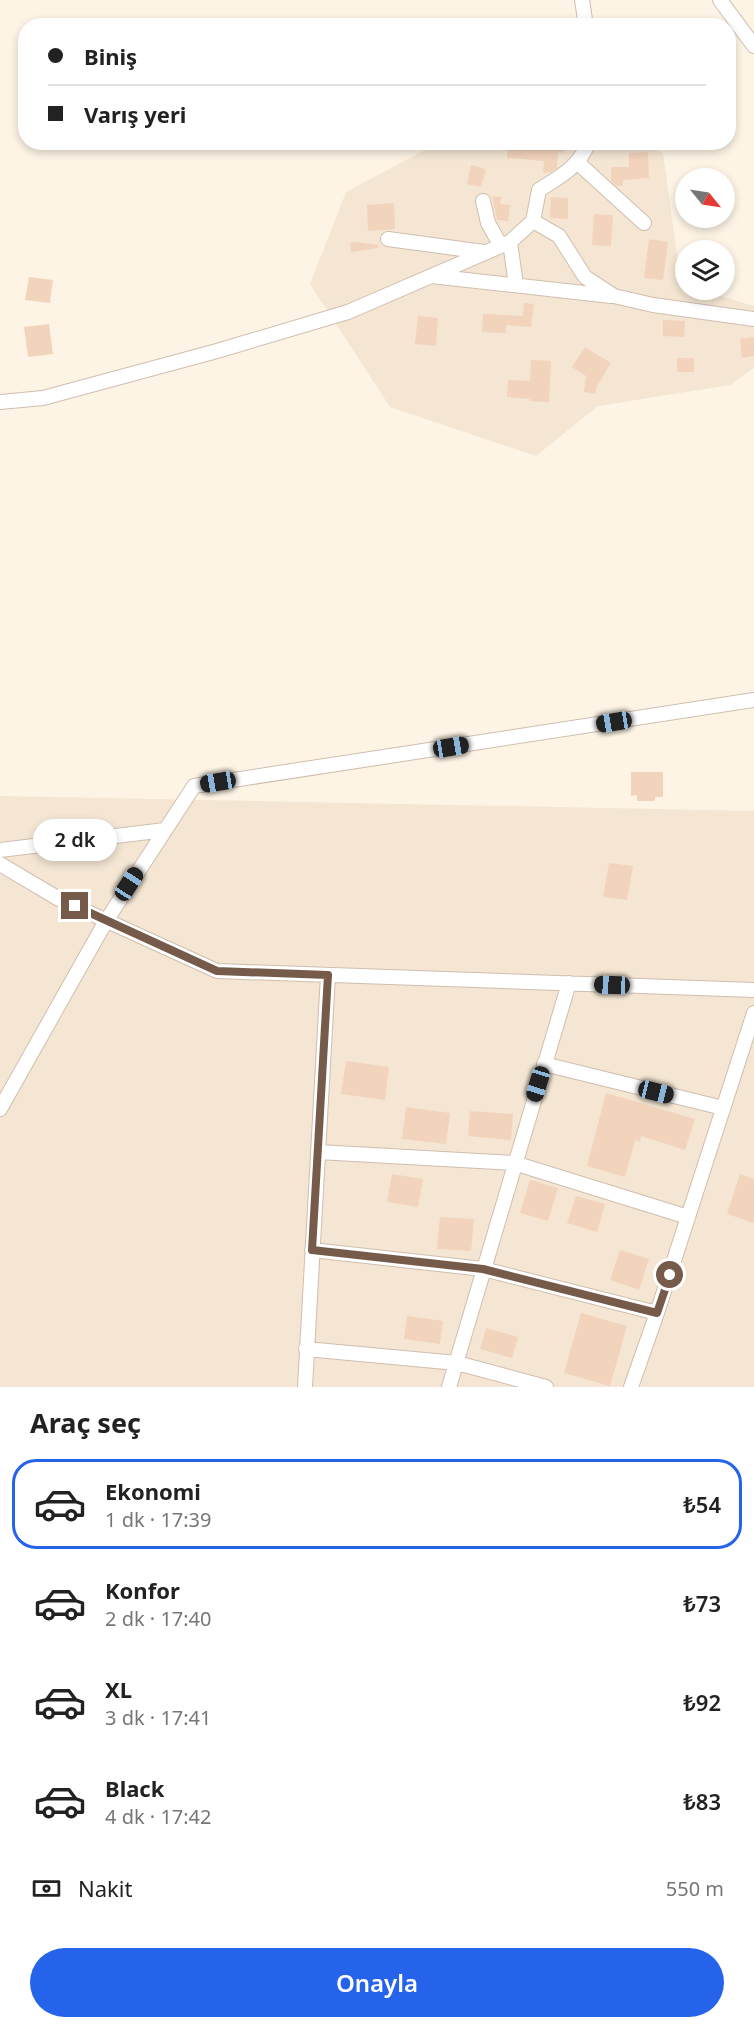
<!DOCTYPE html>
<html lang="tr">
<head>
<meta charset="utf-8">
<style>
	body { margin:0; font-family:"Noto Sans",sans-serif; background:#f2f2f2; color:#222; height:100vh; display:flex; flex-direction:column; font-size:22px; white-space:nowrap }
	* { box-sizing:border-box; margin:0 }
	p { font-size:20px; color:#767676 }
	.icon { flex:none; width:33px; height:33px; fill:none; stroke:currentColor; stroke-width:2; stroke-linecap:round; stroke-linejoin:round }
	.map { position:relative; height:1387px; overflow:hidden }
	.details { display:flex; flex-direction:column; background:#fff; flex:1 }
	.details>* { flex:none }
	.top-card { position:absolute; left:18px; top:18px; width:718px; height:132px; border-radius:24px; box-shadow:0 3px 9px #0003; display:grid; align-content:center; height:132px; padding:0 30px; background:#fff }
	.needle { width:39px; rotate:120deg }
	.tools { position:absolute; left:675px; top:168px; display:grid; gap:12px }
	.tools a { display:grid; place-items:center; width:60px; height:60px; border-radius:50%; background:#fff; box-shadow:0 3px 9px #0003; font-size:30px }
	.end { position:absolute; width:27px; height:27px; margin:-14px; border:8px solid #765a4a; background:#fff; box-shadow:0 0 0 3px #fff }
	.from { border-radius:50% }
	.bubble { position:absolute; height:42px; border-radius:21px; background:#fff; box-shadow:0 3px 9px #0003; font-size:20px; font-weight:600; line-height:42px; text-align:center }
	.car { position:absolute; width:18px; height:36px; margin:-18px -9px; border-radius:8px; box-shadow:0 0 4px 2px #0007; background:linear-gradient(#222 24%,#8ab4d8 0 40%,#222 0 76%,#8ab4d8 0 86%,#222 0) }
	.top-card b { display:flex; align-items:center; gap:21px; height:57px; font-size:22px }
	.top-card b+b { border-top:2px solid #e0e0e0 }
	.top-card i { width:15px; height:15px; background:#222 }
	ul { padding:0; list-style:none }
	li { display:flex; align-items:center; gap:18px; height:90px; margin:0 12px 9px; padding:0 18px; border:3px solid transparent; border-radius:24px }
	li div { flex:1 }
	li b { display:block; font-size:22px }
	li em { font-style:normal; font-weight:600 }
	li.current { border-color:#2563eb }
	li>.icon { width:54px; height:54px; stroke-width:1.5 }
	h2 { padding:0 30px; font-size:27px; line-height:72px }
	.pay { display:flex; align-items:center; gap:15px; height:66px; padding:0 30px; font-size:22px }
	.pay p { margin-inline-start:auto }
	.primary-button { display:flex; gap:12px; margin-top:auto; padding:12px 30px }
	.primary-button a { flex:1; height:69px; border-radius:36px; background:#2563eb; color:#fff; font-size:24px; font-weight:600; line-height:69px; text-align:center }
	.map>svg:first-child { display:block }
	.residential { fill:#f4e6d3 }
	.building { fill:#f2d3bc }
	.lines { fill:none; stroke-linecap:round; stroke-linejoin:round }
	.minor-casing { stroke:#d0beae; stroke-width:16 }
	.minor { stroke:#fff; stroke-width:14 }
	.route { stroke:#765a4a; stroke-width:8 }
</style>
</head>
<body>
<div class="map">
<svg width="754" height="1387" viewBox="0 0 754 1387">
	<rect width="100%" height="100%" fill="#fdf4e5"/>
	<path class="residential" d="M438,143H636L663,153L681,283L685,285L686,290H701L754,306V368L730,385L598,406L536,456L390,407L310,284L346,192Z
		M0,796L754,811V1387H0Z"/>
	<path class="building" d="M508,142H565L563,153L558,152L557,168L551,172L543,173L544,161L507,158Z
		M648,152L649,178L623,180V186H617L611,181V167H629V153Z
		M471,165L486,169L481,187L467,184Z
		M492,196L501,197L500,204L510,205L508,221L497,220Z
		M551,197L568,198V219L550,218Z
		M394,203L395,229L368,231L367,205Z
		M594,214L613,215L611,246L592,245Z
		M649,239L668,242L663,280L644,278Z
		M356,242L378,245V248L351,252L350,243Z
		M29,277L53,280L50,303L25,300Z
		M524,303L534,304L531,327L506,325V333L482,332L483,314L523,316Z
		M418,316L438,318L436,346L415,344Z
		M663,320L685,321L684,337L663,336Z
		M49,324L53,354L28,357L24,327Z
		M754,337V356L742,358L740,339Z
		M585,347L611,363L597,386L595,394L584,392L586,376L572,367Z
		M677,358H694V372H677Z
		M531,360L551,361L549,402L529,401L530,399L507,397L508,380L530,381Z
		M631,772H663V797H655V801H637V795L631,796Z
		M609,863L633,866L627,900L603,897Z
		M346,1061L389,1067L385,1100L341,1094Z
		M606,1093L695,1119L685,1150L641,1136L640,1142L635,1140L625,1177L587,1166Z
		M406,1107L450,1113L446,1144L402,1139Z
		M470,1111L513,1114L511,1140L468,1136Z
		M392,1174L423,1179L418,1207L387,1202Z
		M740,1174L754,1179V1223L727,1214Z
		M530,1180L558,1188L548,1221L520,1213Z
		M576,1196L605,1204L597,1232L567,1223Z
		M440,1217L474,1219L471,1251L437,1249Z
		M620,1250L649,1259L639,1290L610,1280Z
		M581,1313L627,1326L610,1386L564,1373Z
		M407,1316L443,1321L440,1344L404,1339Z
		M486,1328L518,1337L512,1358L480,1349Z"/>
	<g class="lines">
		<defs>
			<path id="minor" d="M582,0L586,26
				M720,0L754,46
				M577,162L644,223
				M483,201L488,223L501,246
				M533,221L559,236L585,277L614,296L653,305L754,319
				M388,239L484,252
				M510,242L516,285
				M431,276L611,296
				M0,402L43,398L217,351L348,312L510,242L533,221L539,190C561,176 578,168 589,142
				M0,850L165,830
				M0,864L59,899L217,971L754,990
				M544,1064L723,1108
				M0,1109L106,921L194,786L754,700
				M318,1152L514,1163L688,1217
				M312,1250L483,1269L657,1313
				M306,1349L457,1363L546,1387
				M305,1387L328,975
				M449,1387L569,983
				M631,1387L657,1313L754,1013"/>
		</defs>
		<use href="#minor" class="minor-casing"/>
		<use href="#minor" class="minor"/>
	</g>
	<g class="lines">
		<path class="route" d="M75,906L217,971L328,975L312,1250L483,1269L657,1313L670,1275"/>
	</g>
</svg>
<div class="tools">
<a><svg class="needle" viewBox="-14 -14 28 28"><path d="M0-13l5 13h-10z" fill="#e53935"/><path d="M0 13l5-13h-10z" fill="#767676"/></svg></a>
<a><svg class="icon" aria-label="layers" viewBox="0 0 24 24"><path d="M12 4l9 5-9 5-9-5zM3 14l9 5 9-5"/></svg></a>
</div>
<i class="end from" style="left:670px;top:1275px"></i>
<i class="end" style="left:75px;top:906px"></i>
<div class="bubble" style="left:33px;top:819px;width:84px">2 dk</div>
<i class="car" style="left:614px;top:722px;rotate:261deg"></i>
<i class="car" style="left:451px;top:747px;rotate:81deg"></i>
<i class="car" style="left:218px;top:782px;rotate:261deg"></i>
<i class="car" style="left:129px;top:884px;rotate:33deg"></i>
<i class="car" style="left:612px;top:985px;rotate:272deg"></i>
<i class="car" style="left:538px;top:1084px;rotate:197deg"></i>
<i class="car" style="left:656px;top:1092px;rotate:104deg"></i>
<div class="top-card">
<b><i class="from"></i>Biniş</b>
<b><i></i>Varış yeri</b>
</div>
</div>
<section class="details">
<h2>Araç seç</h2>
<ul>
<li class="current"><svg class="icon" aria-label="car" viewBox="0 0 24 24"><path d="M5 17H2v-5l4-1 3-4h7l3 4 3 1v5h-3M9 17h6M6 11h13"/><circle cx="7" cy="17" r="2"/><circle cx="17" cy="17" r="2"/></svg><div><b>Ekonomi</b><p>1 dk · 17:39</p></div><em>₺54</em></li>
<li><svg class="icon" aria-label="car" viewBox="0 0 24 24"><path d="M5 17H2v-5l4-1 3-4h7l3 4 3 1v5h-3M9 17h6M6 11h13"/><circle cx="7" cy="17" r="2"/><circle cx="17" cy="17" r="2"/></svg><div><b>Konfor</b><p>2 dk · 17:40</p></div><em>₺73</em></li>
<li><svg class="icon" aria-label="car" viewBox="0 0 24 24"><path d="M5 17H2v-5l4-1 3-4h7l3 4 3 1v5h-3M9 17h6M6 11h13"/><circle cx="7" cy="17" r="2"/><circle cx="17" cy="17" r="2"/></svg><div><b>XL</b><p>3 dk · 17:41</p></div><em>₺92</em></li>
<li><svg class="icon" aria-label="car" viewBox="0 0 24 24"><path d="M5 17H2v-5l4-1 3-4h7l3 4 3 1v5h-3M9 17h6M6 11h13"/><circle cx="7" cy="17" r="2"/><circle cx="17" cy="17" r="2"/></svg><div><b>Black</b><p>4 dk · 17:42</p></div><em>₺83</em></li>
</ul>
<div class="pay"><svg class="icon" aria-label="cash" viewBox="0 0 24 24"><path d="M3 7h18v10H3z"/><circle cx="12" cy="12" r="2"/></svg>Nakit<p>550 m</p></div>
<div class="primary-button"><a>Onayla</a></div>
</section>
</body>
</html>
